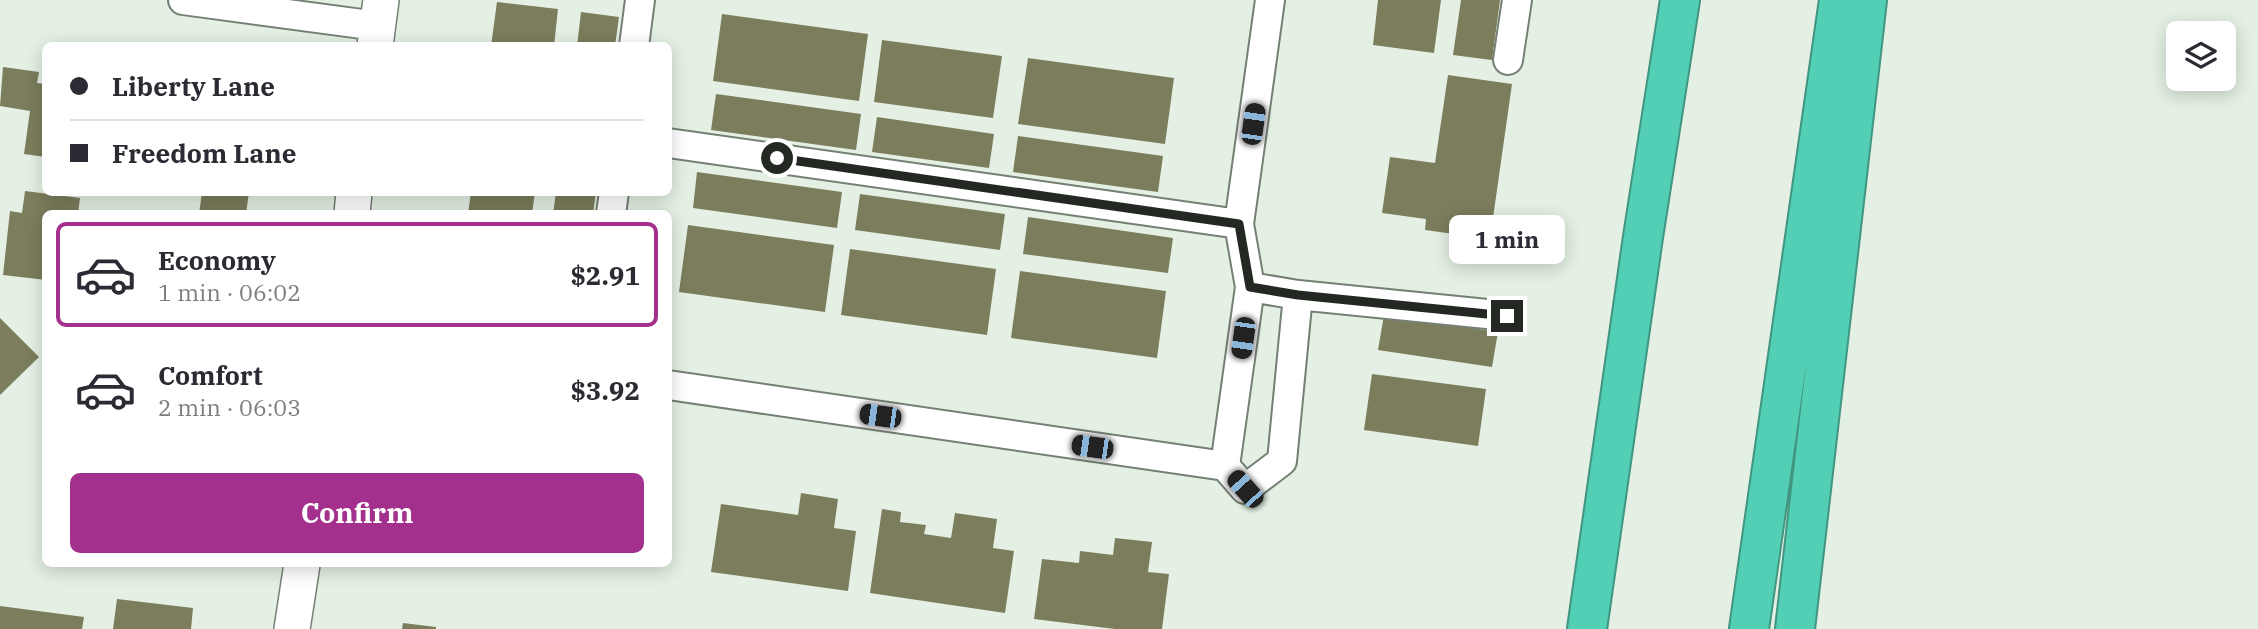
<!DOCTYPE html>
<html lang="en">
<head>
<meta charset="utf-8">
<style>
	body { margin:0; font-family:"IBM Plex Serif",serif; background:#f7f7f7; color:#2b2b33; height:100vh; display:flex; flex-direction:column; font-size:26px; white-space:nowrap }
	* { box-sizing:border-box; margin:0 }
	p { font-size:23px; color:#7c7c81 }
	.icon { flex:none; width:38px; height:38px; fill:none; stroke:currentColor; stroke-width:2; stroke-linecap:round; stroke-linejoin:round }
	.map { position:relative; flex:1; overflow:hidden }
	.sheet { position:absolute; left:42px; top:210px; width:630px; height:357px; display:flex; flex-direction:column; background:#fff; border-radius:10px; box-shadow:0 4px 18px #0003 }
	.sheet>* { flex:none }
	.top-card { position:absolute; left:42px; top:42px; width:630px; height:154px; border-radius:10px; box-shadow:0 4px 18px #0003; display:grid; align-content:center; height:154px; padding:0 28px; background:#fff }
	.controls { position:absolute; left:2166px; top:21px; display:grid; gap:14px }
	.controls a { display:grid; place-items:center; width:70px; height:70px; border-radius:10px; background:#fff; box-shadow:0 4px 18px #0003; font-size:35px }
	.end { position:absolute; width:32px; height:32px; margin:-16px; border:9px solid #232823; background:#fff; box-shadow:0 0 0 4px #fff }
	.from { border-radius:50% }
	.bubble { position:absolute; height:49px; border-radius:10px; background:#fff; box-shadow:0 4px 18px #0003; font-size:23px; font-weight:800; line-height:49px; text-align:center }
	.car { position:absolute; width:21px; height:42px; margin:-21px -10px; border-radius:9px; box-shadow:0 0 5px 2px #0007; background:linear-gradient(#222 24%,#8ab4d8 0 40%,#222 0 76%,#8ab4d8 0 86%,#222 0) }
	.top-card b { display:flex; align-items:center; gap:24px; height:66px; font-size:26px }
	.top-card b+b { border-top:2px solid #e1e1e2 }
	.top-card i { width:18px; height:18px; background:#2b2b33 }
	ul { padding:12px 0 0; list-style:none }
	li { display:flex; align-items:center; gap:21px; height:105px; margin:0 14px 10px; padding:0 14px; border:4px solid transparent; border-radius:10px }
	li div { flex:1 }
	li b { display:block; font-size:26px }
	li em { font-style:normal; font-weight:800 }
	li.active { border-color:#a3308c }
	li>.icon { width:63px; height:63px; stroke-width:1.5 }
	.primary-button { display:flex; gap:14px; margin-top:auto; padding:14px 28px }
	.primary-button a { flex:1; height:80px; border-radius:10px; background:#a3308c; color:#fff; font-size:28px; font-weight:800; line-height:80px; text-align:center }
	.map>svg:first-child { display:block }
	.building { fill:#7c7d5c }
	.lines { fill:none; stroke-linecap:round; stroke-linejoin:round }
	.minor-casing { stroke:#758074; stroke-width:32 }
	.tertiary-casing { stroke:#758074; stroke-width:38 }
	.motorway-casing { stroke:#429581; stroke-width:42 }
	.minor { stroke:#fff; stroke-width:28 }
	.tertiary { stroke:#fff; stroke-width:35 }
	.motorway { stroke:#52cfb4; stroke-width:38 }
	.route { stroke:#232823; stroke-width:9 }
</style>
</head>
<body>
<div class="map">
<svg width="2258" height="629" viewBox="0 0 2258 629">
	<rect width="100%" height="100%" fill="#e4f0e3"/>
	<path class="building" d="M1378,0H1441L1434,53L1373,45Z
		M1461,0H1500L1492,60L1453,55Z
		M497,2L558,9L554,46H491Z
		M581,12L619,17L615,46H577Z
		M722,14L868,34L859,101L713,81Z
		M882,40L1002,56L993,118L874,102Z
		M1028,58L1174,78L1165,144L1018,124Z
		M3,67L39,72L37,83L46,84V157L24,154L30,111L0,106Z
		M1448,75L1512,84L1490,239L1425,230L1426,219L1382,213L1390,157L1435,163Z
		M716,94L861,114L856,150L711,130Z
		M877,117L994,134L989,168L872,152Z
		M1018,136L1163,156L1158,192L1013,172Z
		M697,172L842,192L837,228L693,208Z
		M25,191L80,198L78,214H46V280L3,275L10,211L22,213Z
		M202,192H249L246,214H199Z
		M471,192H535L532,214H468Z
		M556,192H596L593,214H553Z
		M860,194L1005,214L1000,250L855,230Z
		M1028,217L1173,238L1168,273L1023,254Z
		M688,225L834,245L825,312L679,292Z
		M850,249L996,269L987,335L841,315Z
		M1020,271L1166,291L1157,358L1011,338Z
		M1384,315L1498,332L1492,367L1378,350Z
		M0,318L39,357L0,395Z
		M1372,374L1486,389L1478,446L1364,430Z
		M801,493L838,499L834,528L856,531L848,591L711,572L721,504L798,515Z
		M882,509L901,512L900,522L926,525L924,534L951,538L955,513L997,519L993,548L1014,551L1005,613L870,593Z
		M1115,538L1152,542L1148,572L1169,574L1162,629H1115L1034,619L1042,559L1079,563L1080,551L1113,555Z
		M117,599L193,608L191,629H113Z
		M0,606L84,617L82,629H0Z
		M403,623L436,627V629H402Z"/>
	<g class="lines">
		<defs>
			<path id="minor" d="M183,0L377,26
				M634,46L640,0
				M1508,60L1517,0
				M668,143L1239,224
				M611,214L614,192
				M1250,287L1298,295L1507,316
				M668,385L1225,466L1245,489L1282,461L1298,295
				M1225,466L1250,287L1239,224L1270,0"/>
			<path id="tertiary" d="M375,46L381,0
				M352,214L354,192
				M292,629L302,564"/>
			<path id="motorway" d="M1587,629L1643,237L1680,0
				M1749,629L1839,0
				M1795,629L1867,0"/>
		</defs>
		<use href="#minor" class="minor-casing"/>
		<use href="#tertiary" class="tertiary-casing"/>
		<use href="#motorway" class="motorway-casing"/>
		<use href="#minor" class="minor"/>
		<use href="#tertiary" class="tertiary"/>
		<use href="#motorway" class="motorway"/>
	</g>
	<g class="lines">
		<path class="route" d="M777,158L1239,224L1250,287L1298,295L1507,316"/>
	</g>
</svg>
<div class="controls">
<a><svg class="icon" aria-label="layers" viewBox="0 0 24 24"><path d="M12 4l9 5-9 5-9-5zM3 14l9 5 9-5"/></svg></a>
</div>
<i class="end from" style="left:777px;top:158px"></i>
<i class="end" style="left:1507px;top:316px"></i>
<div class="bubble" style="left:1449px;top:215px;width:116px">1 min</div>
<i class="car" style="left:1253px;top:124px;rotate:8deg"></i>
<i class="car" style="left:1243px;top:338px;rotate:188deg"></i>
<i class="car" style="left:880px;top:416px;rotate:278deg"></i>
<i class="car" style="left:1092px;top:447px;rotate:278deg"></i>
<i class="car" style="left:1245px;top:489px;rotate:318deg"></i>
<div class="top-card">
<b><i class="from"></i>Liberty Lane</b>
<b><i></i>Freedom Lane</b>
</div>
<section class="sheet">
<ul>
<li class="active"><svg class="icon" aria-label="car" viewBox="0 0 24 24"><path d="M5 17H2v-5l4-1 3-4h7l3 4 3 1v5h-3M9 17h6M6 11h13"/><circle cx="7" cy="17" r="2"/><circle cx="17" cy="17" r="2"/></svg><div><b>Economy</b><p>1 min · 06:02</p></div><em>$2.91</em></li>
<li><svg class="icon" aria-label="car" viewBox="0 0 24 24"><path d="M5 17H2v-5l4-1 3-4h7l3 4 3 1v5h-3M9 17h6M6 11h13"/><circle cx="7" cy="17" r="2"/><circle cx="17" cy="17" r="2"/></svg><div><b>Comfort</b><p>2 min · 06:03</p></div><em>$3.92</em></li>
</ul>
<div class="primary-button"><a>Confirm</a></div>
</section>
</div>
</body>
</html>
